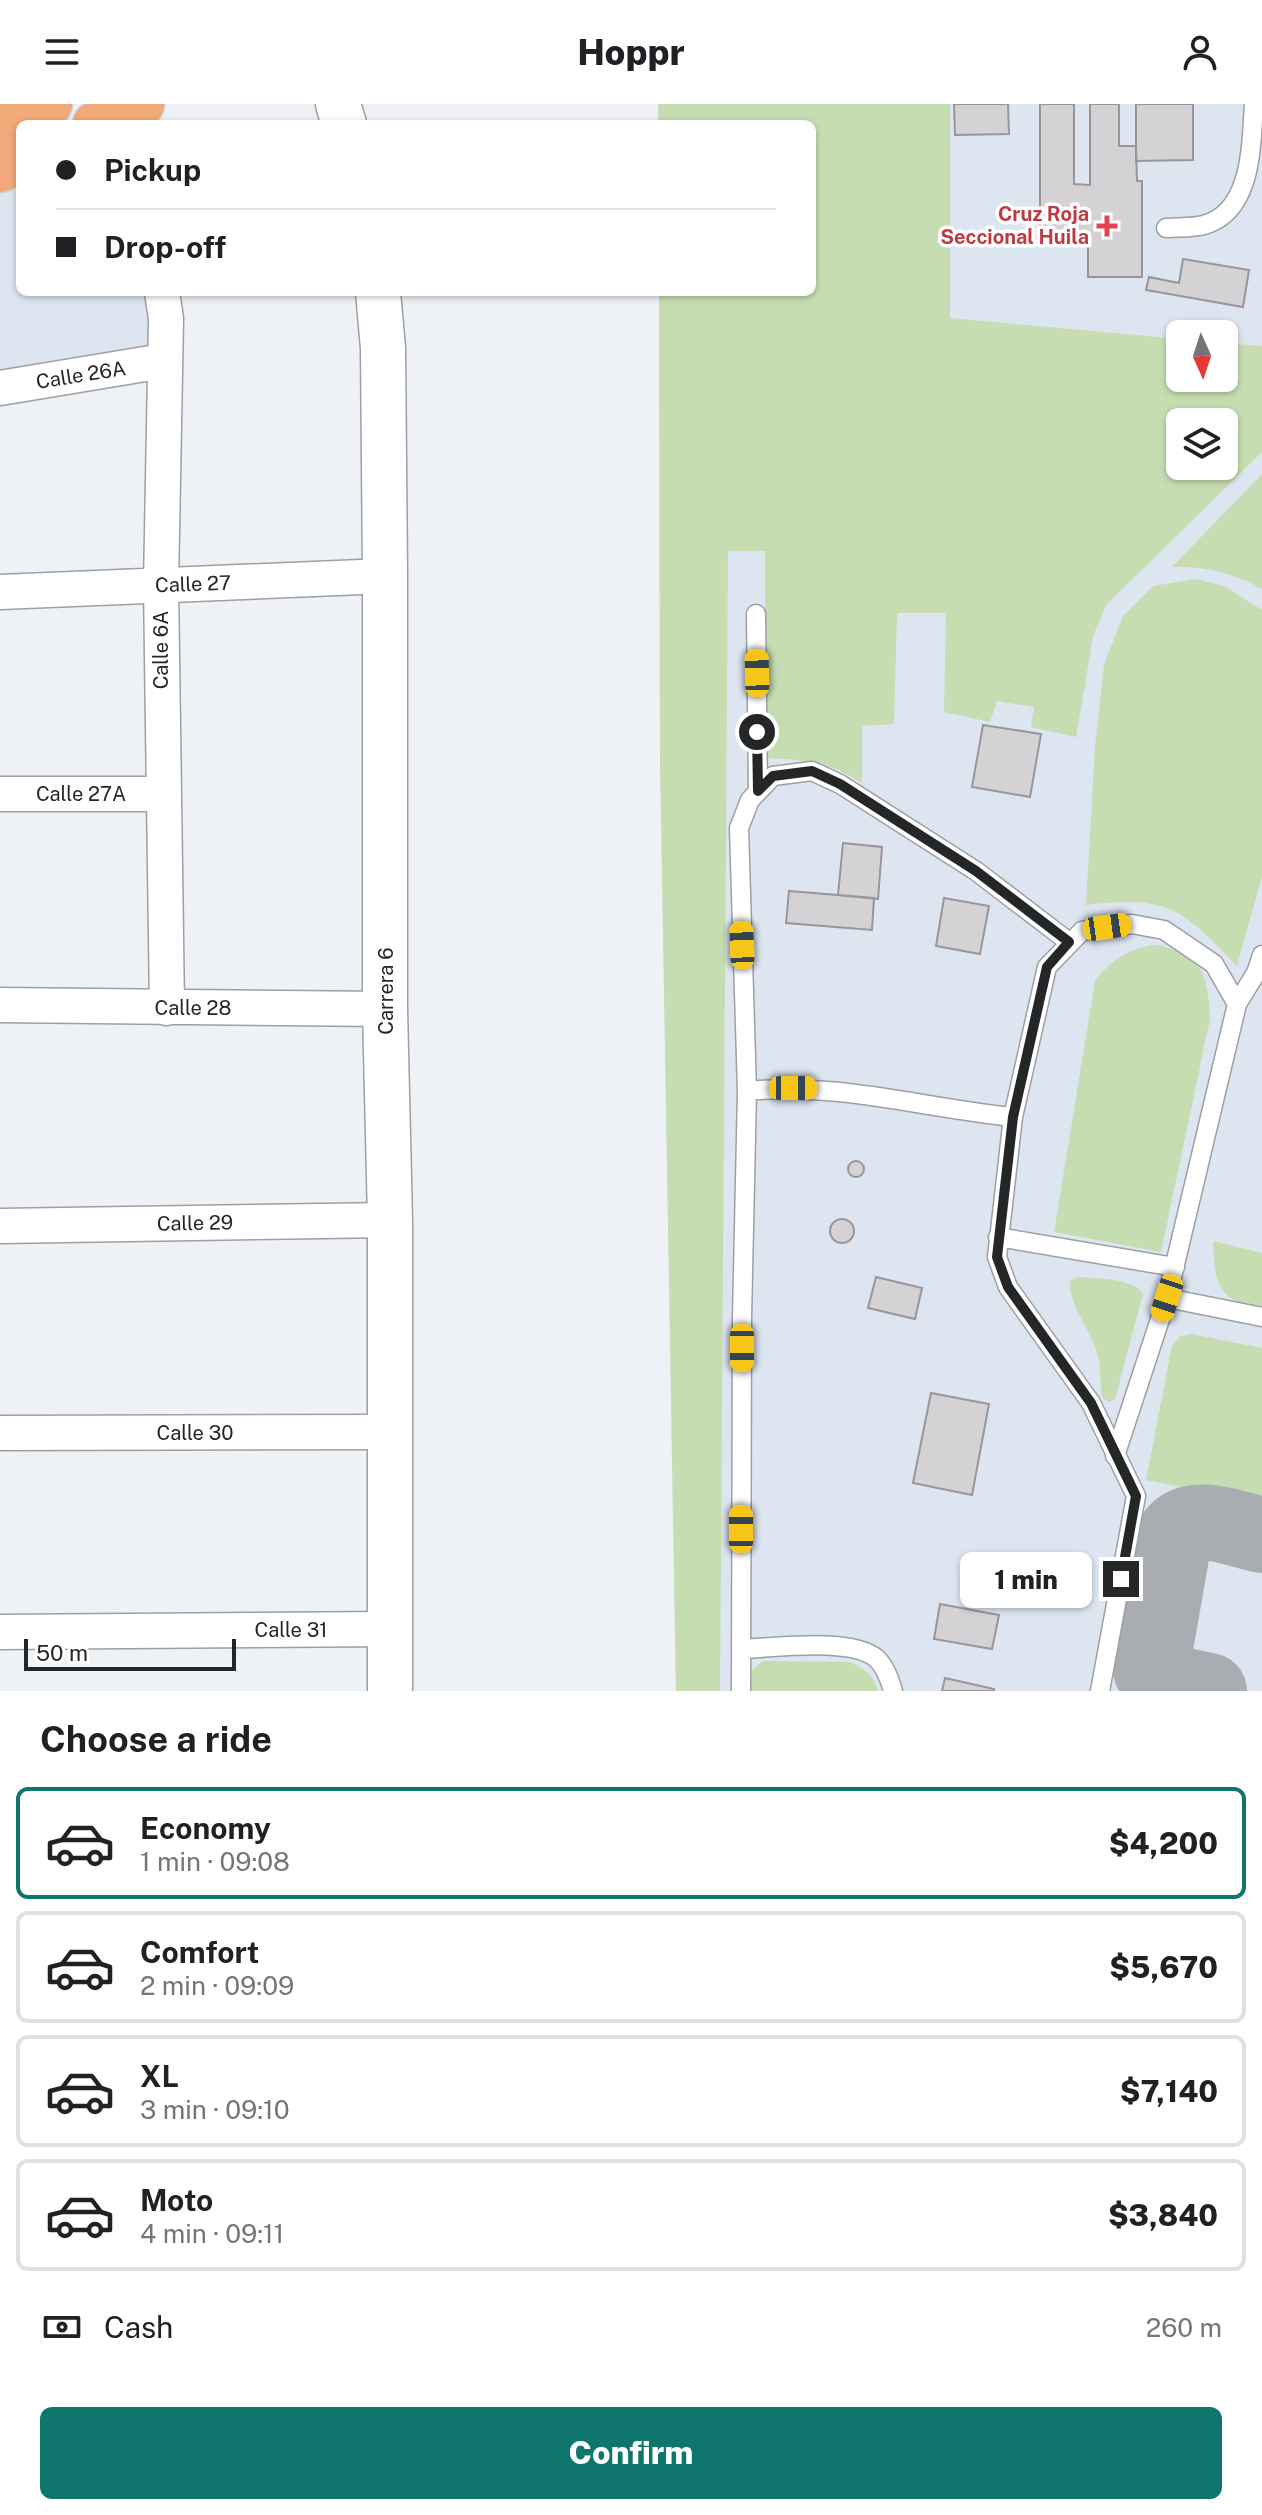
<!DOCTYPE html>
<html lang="en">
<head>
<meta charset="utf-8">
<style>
	body { margin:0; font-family:"Public Sans",sans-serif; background:#f6f6f6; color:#202124; height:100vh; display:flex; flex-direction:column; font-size:30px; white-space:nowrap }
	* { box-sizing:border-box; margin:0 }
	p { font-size:26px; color:#757577 }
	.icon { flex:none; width:44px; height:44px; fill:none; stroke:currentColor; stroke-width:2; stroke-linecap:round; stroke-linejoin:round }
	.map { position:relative; height:1587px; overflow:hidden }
	.panel { display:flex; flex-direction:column; background:#fff; flex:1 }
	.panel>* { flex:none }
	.hud { position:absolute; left:16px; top:16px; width:800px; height:176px; border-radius:12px; box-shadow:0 2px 6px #0004; display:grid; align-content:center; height:176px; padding:0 40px; background:#fff }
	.needle { width:52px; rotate:177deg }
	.buttons { position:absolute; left:1166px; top:216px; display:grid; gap:16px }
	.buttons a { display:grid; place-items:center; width:72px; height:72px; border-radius:12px; background:#fff; box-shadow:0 2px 6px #0004; font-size:40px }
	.scale { position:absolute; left:24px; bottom:20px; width:212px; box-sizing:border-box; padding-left:8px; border:4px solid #242627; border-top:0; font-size:22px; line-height:28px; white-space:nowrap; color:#242627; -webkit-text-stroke:6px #fff; paint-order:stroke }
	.end { position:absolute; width:36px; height:36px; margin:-18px; border:10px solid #242627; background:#fff; box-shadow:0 0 0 4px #fff }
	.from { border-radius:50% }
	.bubble { position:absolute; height:56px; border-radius:12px; background:#fff; box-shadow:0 2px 6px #0004; font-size:26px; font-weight:800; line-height:56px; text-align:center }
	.car { position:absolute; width:24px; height:48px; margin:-24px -12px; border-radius:10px; box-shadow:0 0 6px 2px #0007; background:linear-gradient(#f5c518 24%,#345 0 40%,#f5c518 0 76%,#345 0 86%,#f5c518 0) }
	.hud b { display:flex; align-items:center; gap:28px; height:76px; font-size:30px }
	.hud b+b { border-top:2px solid #e0e0e0 }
	.hud i { width:20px; height:20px; background:#202124 }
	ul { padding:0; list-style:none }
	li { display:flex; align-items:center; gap:24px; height:112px; margin:0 16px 12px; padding:0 24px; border:4px solid #e0e0e0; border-radius:12px }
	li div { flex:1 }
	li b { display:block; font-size:30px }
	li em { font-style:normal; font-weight:800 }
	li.current { border-color:#0f766e }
	li>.icon { width:72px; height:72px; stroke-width:1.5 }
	h2 { padding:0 40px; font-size:36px; line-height:96px }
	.pay { display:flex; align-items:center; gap:20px; height:88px; padding:0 40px; font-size:30px }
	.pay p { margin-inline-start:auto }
	.action { display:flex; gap:16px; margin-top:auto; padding:16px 40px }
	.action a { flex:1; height:92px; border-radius:12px; background:#0f766e; color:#fff; font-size:32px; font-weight:800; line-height:92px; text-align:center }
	header { display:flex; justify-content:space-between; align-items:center; height:104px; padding:0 40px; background:#fff; font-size:36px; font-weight:800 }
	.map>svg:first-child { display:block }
	.built { fill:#dde5f0; fill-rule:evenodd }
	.green { fill:#c6ddb1; fill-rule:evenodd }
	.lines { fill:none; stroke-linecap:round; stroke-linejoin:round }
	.taxiway { stroke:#a9acb0; stroke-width:76 }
	.building { fill:#d5d2d6; stroke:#999599; stroke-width:2 }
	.lane-casing { stroke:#9ca0a4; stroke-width:21 }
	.street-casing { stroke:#9ca0a4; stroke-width:37 }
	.secondary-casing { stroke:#9ca0a4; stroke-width:47 }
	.primary-casing { stroke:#cfcfcf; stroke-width:47 }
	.lane { stroke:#fff; stroke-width:18 }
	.street { stroke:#fff; stroke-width:34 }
	.secondary { stroke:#fff; stroke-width:44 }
	.primary { stroke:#f1a97a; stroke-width:44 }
	.route { stroke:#242627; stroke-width:10 }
	.health-dot { fill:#e0444e; stroke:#fff; stroke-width:3 }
	.labels { text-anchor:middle; stroke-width:7; stroke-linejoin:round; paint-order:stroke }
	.health-label { font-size:20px; font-weight:bold; fill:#be3a42; stroke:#fff; text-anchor:end }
	.street-label { font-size:20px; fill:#242627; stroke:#fff }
</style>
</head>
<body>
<header><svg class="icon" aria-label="menu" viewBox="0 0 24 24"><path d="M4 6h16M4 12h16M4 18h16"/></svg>Hoppr<svg class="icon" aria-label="person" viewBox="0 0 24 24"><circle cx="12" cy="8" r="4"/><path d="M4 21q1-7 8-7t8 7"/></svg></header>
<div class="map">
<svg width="1262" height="1587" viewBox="0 0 1262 1587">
	<rect width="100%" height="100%" fill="#eef1f6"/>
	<path class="built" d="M658,0H1262V1587H676L660,655L659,188H812V20H658ZM1180,230H1224V274H1180ZM1180,318H1224V362H1180Z
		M20,57V188H162L163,257L0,284V66Z"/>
	<path class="green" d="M658,0H950V214L1180,235V274H1224V239L1262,242V348L1106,501L1093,532L1076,633L1031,623L1034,603L997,597L990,618L944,608L946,509H897L894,620L862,622V679C828,657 805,656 765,654V447H728L720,1587H676L660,655L659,188H812V20H658ZM1180,318H1224V362H1180Z
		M1262,370V485C1234,469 1205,462 1172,463Z
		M1196,475L1224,482L1262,506V772L1237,862C1182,804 1168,791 1086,801L1095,643L1104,560L1123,512L1153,482Z
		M1158,841C1204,852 1208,871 1210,915L1161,1148L1054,1128L1095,877C1110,856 1133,842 1158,841Z
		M1213,1137L1262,1149V1205C1216,1196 1215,1179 1213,1137Z
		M1078,1173C1097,1175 1132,1173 1143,1190L1115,1295L1109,1298L1103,1294C1099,1281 1101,1269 1099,1256C1093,1227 1070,1207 1070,1177Z
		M1191,1230L1262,1244V1399L1146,1376L1172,1242L1180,1232Z
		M763,1557L850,1558C863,1564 875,1572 878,1587H750V1568Z"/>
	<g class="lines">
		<path class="taxiway" d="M1209,1587L1165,1578L1151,1566L1175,1430C1193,1406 1237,1426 1262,1431"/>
	</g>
	<path class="building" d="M954,0H1008L1009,30L955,31Z
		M1040,0H1074V80L1090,81V0H1119V42H1136L1137,77H1142V173H1088V128H1040Z
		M1136,0H1193V56L1136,57Z
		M1183,155L1249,166L1243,203L1146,186L1149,173L1179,179Z
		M983,621L1041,630L1030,693L972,683Z
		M843,739L882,743L878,795L838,791Z
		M789,787L874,794L872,826L786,819Z
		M944,794L989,802L980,850L936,842Z
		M848 1065a8 8 0 1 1 16 0a8 8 0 1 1-16 0Z
		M830 1127a12 12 0 1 1 24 0a12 12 0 1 1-24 0Z
		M876,1173L922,1184L915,1215L868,1204Z
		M931,1289L989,1300L972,1391L913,1379Z
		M940,1500L999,1511L992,1545L934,1535Z
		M945,1574L994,1585V1587H942Z"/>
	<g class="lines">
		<defs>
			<path id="lane" d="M1166,124C1178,123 1193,124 1204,121C1253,107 1251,40 1254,0
				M756,510L758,687
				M1237,900L1256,869L1262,851
				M747,987C838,978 923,1004 1013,1013
				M998,1133L1175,1163
				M1115,1352L1167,1194
				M741,1545C774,1544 850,1533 876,1554C885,1562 890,1576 893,1587
				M741,1587L742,1214L747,987L739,724L750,696L773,672L812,667L840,680L976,767L1069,838
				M1100,1587L1136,1392L1091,1299L1008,1183L997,1153L1013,1013L1047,863L1082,827L1132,820L1164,826L1214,860L1237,900L1167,1194L1262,1213"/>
			<path id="street" d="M162,188L166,215L161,481L167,904
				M0,284L163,257
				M0,488L385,472
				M0,690H162
				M0,901L385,905
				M0,1122L390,1116
				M0,1329L390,1328
				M0,1528L390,1525"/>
			<path id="secondary" d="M338,0L344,20
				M378,188L383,244L385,472V905L390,1116V1587"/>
			<path id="primary" d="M95,20L142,0
				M0,26L50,0
				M0,66L20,57"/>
		</defs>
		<use href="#lane" class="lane-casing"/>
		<use href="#street" class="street-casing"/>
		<use href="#secondary" class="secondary-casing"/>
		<use href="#primary" class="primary-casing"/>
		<use href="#lane" class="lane"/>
		<use href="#street" class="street"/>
		<use href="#secondary" class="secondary"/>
		<use href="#primary" class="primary"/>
	</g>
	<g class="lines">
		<path class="route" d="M757,628L758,687L773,672L812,667L840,680L976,767L1069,838L1047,863L1013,1013L997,1153L1008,1183L1091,1299L1136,1392L1121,1475"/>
	</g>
	<path class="health-dot" d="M1103 110h8v8h8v8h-8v8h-8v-8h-8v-8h8z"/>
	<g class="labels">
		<g class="health-label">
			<text x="1089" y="117">Cruz Roja<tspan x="1089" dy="23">Seccional Huila</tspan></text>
		</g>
		<g class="street-label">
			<text transform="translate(81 271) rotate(-9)" y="7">Calle 26A</text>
			<text transform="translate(193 480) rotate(-2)" y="7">Calle 27</text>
			<text transform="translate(161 546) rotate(-90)" y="7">Calle 6A</text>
			<text x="81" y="697">Calle 27A</text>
			<text transform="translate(386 887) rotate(-90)" y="7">Carrera 6</text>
			<text x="193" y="911">Calle 28</text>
			<text transform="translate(195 1119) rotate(-1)" y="7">Calle 29</text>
			<text x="195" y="1336">Calle 30</text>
			<text x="291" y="1533">Calle 31</text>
		</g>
	</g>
</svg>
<div class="buttons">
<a><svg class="needle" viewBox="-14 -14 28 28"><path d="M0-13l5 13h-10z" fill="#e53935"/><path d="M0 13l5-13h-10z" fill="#757577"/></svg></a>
<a><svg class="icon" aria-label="layers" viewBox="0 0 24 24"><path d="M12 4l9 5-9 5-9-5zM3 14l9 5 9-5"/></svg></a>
</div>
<div class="scale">50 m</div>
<i class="end from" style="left:757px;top:628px"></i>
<i class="end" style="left:1121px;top:1475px"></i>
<div class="bubble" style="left:960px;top:1448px;width:132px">1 min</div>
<i class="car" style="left:757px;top:569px;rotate:359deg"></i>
<i class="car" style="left:1107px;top:823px;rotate:82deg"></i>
<i class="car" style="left:742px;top:841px;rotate:358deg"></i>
<i class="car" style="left:793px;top:984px;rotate:90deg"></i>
<i class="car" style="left:1167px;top:1194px;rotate:198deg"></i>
<i class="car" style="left:742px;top:1244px;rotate:180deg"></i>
<i class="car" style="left:741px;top:1425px;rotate:0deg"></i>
<div class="hud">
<b><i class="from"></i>Pickup</b>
<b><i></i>Drop-off</b>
</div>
</div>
<section class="panel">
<h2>Choose a ride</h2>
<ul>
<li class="current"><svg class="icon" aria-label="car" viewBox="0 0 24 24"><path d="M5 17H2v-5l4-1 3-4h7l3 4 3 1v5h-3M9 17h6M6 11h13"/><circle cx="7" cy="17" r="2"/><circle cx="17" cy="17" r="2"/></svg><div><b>Economy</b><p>1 min · 09:08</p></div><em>$4,200</em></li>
<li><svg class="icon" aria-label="car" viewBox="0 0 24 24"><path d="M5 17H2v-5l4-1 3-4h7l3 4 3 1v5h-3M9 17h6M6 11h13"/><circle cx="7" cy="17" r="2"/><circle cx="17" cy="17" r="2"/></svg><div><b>Comfort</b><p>2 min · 09:09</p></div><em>$5,670</em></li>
<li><svg class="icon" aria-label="car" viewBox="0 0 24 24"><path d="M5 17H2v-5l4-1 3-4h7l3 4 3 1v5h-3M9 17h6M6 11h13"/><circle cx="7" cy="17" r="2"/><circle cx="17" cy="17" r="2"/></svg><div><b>XL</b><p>3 min · 09:10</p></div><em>$7,140</em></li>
<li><svg class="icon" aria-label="car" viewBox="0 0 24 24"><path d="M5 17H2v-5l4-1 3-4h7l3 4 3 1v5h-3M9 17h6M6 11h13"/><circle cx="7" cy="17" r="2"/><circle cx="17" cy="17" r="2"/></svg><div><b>Moto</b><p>4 min · 09:11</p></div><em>$3,840</em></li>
</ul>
<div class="pay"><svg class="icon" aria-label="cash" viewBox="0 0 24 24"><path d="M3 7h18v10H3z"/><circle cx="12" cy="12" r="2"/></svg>Cash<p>260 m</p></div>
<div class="action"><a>Confirm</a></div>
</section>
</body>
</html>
